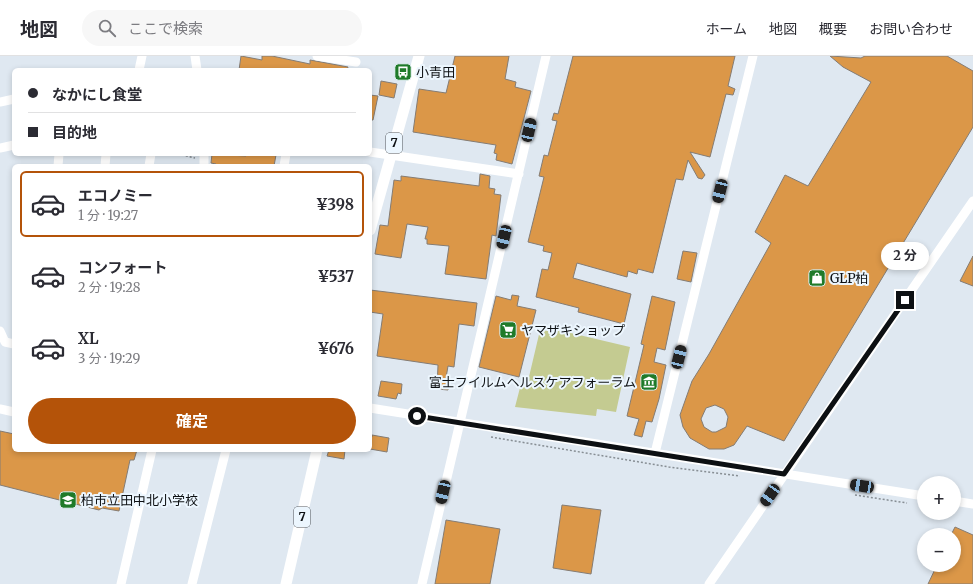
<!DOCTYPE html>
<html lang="ja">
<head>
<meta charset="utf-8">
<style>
	body { margin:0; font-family:Merriweather,"Noto Sans JP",serif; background:#f7f7f7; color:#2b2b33; height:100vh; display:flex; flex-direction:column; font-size:15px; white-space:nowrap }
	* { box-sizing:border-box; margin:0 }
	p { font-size:13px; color:#7c7c81 }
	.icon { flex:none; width:22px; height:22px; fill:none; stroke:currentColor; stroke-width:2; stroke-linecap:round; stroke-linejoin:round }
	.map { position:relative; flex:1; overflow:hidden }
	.sheet { position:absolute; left:12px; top:108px; width:360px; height:288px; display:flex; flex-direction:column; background:#fff; border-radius:6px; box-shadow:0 2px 6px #0003 }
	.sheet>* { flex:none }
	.guide { position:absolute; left:12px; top:12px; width:360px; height:88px; border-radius:6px; box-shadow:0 2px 6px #0003; display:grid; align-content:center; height:88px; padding:0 16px; background:#fff }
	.fabs { position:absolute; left:917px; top:420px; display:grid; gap:8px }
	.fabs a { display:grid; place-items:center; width:44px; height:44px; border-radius:50%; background:#fff; box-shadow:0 2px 6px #0003; font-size:20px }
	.end { position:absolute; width:18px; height:18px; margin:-9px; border:5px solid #0d1013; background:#fff; box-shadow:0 0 0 2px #fff }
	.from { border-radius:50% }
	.bubble { position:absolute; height:28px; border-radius:14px; background:#fff; box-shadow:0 2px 6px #0003; font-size:13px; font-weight:700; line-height:28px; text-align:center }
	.car { position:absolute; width:12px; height:24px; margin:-12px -6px; border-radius:5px; box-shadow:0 0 3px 1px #0007; background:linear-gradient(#222 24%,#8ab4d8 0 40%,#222 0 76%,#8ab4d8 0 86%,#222 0) }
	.guide b { display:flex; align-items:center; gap:14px; height:38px; font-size:15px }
	.guide b+b { border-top:1px solid #e1e1e2 }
	.guide i { width:10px; height:10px; background:#2b2b33 }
	ul { padding:7px 0 0; list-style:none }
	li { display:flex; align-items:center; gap:12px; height:66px; margin:0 8px 6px; padding:0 8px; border:2px solid transparent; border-radius:6px }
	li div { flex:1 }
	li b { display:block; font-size:15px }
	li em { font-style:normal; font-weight:700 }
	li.on { border-color:#b45309 }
	li>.icon { width:36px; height:36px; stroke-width:1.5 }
	.cta { display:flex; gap:8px; margin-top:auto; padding:8px 16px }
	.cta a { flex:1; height:46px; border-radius:24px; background:#b45309; color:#fff; font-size:16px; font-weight:700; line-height:46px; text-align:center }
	header { display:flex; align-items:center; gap:24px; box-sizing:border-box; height:56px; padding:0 20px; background:#fff; border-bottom:1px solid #e1e1e2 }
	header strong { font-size:19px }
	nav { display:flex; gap:22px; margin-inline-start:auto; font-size:14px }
	.search { width:280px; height:36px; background:#f7f7f7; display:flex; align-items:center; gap:10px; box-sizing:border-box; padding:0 14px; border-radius:22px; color:#7c7c81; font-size:15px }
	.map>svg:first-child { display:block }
	.green { fill:#c4cb91 }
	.building { fill:#db9748; stroke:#847c74; fill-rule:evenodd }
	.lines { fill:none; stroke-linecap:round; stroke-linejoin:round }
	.path { stroke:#878e94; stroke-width:1.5; stroke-dasharray:2 2; stroke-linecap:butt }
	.minor { stroke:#fff; stroke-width:9 }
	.major { stroke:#fff; stroke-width:11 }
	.route { stroke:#0d1013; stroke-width:5 }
	.labels { text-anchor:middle; stroke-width:4; stroke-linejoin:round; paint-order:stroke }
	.shield { fill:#ecf6fe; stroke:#50555a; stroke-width:1 }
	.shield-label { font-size:12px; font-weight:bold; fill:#0d1013 }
	.poi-label { font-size:13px; fill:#0d1013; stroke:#ecf6fe; text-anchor:start }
</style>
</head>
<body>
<header>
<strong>地図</strong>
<div class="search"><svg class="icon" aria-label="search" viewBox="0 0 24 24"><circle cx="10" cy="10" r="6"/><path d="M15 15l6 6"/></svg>ここで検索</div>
<nav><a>ホーム</a><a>地図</a><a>概要</a><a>お問い合わせ</a></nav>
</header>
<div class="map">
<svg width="973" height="528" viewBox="0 0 973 528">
	<rect width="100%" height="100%" fill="#dfe8f1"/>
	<path class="green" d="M541,270L630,291L616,356L597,353L596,360L515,351L522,324L528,325Z"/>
	<path class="building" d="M241,0L262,4V0H272L310,8V4L348,11L347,14H239Z
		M455,0H509L505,23L516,26L515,31L531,35L512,108L496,104L497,98L494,97L496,89L413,76L419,33L446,37Z
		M573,0H735L728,30L735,33L733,39L726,38L710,101L690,96L705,119L702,123L698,122L688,104L683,124L676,123L653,217L638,213L637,218L628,215L627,221L577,207L573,222L631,238L624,268L578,256L579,252L536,241L542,213L548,214L552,197L543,195L544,190L528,186L544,121L539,120L544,99L548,100L557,65L552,64L554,57L558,58Z
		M830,0L861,2L865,0H947L973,15V71L784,385L747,370L734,389L724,393H709L690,382L683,371L680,359L692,325L709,298L771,187L755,176L785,119L808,130L871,26L843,11ZM715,349L724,353L728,361L726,371L716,376H712L704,371L701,363L706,352Z
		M381,25L397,28L394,42L379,39Z
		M370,39L378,40L373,64H370Z
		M212,98L246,100V98L276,99L274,110H215L216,108L211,107Z
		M480,118L490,120L489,132L495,133L494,138L501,139L496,180L492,179L486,223L445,218L449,190L427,188V183H425L428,171L407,168L401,202L375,198L380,169L388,170L394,124L401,125V120L479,130Z
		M683,195L697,197L691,226L677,223Z
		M973,200V230L960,225Z
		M370,234L477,247L474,270L459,268L454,311L448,310L446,322L450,323L448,334L437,333L438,309L377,300L383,258L370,256Z
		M512,239L519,240L517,250L536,254L519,321L479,311L496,240L511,244Z
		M652,240L675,246L665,294L657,292L654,306L666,309L659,343L652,366L646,365L642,381L634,379L639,363L627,360L644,289L641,288Z
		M381,325L402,328L401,338L398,337L396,343L378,340Z
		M0,375L14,378V394H137L134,404H130L119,455L102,452L99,454L0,429Z
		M372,379L389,382L387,396L370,393V381H372Z
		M329,394H345L344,403L327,400Z
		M562,449L601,454L591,518L553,512Z
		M446,464L500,473L490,528H435Z
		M955,471L973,479V528H928L937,509H954V479H951Z"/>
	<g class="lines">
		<path class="path" d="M178,98L195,102
			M491,381L669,411L740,420
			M855,439L907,447"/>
		<path class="minor" d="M195,0L197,14
			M317,0L356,6
			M139,14L142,0
			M0,46L14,43
			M0,92L14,89
			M370,96L519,118
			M58,110L59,98
			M105,110L106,98
			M149,110L151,98
			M204,110V98
			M284,110L286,98
			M0,275L5,286L14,288
			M370,352L924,440
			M0,353L14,356
			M655,397L753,0
			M954,445L973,448
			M121,528L152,394
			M192,528L226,394
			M422,528L546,0
			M709,528L973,145"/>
		<path class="major" d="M370,174L419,0
			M286,528L317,394"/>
	</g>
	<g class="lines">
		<path class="route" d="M417,360L784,418L905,244"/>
	</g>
	<defs>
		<symbol id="bus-square" viewBox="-11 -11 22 22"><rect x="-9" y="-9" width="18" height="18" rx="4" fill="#1f7a29" stroke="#ecf6fe"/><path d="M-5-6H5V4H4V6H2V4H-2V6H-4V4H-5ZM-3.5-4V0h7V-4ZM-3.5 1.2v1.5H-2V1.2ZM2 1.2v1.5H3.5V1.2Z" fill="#fff"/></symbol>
		<symbol id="shop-square" viewBox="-11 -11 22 22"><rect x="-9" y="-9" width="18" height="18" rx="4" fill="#1f7a29" stroke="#ecf6fe"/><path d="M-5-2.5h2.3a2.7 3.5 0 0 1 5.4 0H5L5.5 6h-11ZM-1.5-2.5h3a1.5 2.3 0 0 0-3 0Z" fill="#fff"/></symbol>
		<symbol id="supermarket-square" viewBox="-11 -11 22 22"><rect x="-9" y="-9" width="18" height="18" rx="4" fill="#1f7a29" stroke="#ecf6fe"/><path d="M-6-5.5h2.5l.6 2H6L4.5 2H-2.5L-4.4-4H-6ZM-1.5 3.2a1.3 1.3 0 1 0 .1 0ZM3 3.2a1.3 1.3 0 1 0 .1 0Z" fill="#fff"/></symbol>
		<symbol id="museum-square" viewBox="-11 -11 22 22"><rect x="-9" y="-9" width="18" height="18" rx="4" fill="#1f7a29" stroke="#ecf6fe"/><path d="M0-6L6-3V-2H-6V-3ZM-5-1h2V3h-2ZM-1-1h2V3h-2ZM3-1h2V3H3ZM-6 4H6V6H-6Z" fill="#fff"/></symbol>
		<symbol id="school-square" viewBox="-11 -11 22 22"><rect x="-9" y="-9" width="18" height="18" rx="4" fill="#1f7a29" stroke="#ecf6fe"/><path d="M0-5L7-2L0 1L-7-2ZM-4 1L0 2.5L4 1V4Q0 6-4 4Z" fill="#fff"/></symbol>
	</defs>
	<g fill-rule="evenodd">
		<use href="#bus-square" x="393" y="6" width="20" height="20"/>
		<use href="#shop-square" x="807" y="212" width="20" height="20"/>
		<use href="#supermarket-square" x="498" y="264" width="20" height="20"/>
		<use href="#museum-square" x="639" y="316" width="20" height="20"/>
		<use href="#school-square" x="58" y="434" width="20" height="20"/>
	</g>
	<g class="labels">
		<g class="shield">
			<rect x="386" y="77" width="16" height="20" rx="3"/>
			<rect x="294" y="451" width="16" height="20" rx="3"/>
		</g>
		<g class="shield-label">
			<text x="394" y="91">7</text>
			<text x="302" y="465">7</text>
		</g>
		<g class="poi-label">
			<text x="416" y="21">小青田</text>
			<text x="830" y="227">GLP柏</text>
			<text x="521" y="279">ヤマザキショップ</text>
			<text x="636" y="331" text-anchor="end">富士フイルムヘルスケアフォーラム</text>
			<text x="81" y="449">柏市立田中北小学校</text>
		</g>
	</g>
</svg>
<div class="fabs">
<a>+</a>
<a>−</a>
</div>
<i class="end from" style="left:417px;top:360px"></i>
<i class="end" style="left:905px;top:244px"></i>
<div class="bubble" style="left:881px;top:186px;width:48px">2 分</div>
<i class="car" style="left:529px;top:74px;rotate:13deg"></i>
<i class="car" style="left:720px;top:135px;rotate:194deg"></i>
<i class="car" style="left:504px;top:181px;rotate:193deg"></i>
<i class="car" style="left:679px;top:301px;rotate:14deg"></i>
<i class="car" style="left:862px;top:430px;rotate:279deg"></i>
<i class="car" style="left:443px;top:436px;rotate:193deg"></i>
<i class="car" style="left:770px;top:439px;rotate:215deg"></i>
<div class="guide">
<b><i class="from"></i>なかにし食堂</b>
<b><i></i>目的地</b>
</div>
<section class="sheet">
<ul>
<li class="on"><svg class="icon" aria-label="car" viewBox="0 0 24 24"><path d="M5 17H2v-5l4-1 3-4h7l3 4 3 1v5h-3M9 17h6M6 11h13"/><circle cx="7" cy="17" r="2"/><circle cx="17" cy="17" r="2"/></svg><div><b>エコノミー</b><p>1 分 · 19:27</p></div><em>¥398</em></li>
<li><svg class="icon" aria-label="car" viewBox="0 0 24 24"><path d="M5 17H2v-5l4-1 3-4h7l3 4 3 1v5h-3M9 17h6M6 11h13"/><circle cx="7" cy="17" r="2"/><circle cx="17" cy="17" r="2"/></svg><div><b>コンフォート</b><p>2 分 · 19:28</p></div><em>¥537</em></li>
<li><svg class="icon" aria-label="car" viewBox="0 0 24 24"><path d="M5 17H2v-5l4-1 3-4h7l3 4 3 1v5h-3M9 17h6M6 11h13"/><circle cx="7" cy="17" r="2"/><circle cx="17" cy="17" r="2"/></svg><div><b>XL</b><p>3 分 · 19:29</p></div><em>¥676</em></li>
</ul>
<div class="cta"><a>確定</a></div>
</section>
</div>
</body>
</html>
